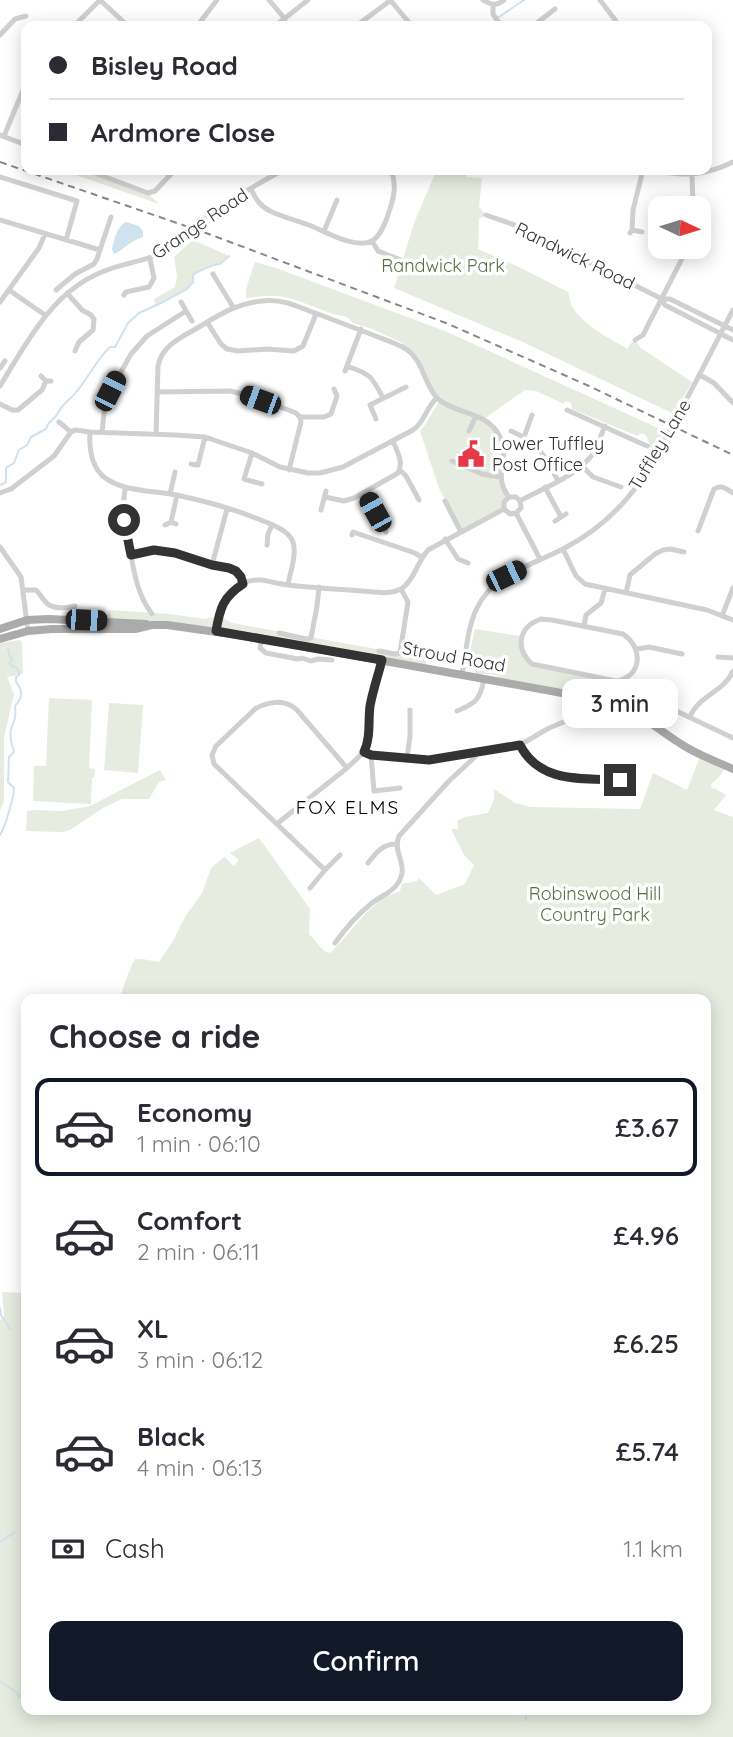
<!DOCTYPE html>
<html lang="en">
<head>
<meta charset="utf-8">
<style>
	body { margin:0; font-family:Quicksand,sans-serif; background:#f7f7f7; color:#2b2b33; height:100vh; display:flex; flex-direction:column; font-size:26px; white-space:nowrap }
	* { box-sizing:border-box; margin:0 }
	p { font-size:23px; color:#7c7c81 }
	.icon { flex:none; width:38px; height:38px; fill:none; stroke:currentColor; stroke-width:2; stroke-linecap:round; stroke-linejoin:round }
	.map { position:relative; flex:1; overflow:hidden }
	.details { position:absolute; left:21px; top:994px; width:690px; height:721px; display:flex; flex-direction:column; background:#fff; border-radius:14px; box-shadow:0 4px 18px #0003 }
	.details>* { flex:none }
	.guide { position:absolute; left:21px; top:21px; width:691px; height:154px; border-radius:14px; box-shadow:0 4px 18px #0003; display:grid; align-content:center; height:154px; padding:0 28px; background:#fff }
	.needle { width:46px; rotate:94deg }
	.controls { position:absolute; left:648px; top:196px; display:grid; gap:14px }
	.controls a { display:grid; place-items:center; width:63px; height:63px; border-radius:14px; background:#fff; box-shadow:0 4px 18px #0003; font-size:35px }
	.end { position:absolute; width:32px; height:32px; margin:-16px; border:9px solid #333; background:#fff; box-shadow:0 0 0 4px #fff }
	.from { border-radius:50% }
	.bubble { position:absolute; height:49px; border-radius:14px; background:#fff; box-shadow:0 4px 18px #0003; font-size:23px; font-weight:600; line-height:49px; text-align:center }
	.car { position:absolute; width:21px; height:42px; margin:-21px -10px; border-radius:9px; box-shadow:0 0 5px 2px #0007; background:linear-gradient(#222 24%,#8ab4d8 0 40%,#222 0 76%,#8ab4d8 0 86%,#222 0) }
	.guide b { display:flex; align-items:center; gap:24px; height:66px; font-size:26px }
	.guide b+b { border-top:2px solid #e1e1e2 }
	.guide i { width:18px; height:18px; background:#2b2b33 }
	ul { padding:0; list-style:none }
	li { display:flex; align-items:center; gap:21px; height:98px; margin:0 14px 10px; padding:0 14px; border:4px solid transparent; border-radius:14px }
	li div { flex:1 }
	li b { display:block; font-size:26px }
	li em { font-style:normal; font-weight:600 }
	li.selected { border-color:#111827 }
	li>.icon { width:63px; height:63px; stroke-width:1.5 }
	h2 { padding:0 28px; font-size:32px; line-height:84px }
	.pay { display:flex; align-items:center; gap:18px; height:77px; padding:0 28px; font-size:26px }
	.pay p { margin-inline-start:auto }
	.cta { display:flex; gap:14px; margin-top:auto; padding:14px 28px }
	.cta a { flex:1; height:80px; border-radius:14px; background:#111827; color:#fff; font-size:28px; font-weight:600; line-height:80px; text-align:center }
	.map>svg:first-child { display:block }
	.green { fill:#e6ecdf }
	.water { fill:#cfe2ee }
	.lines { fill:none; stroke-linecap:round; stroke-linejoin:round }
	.stream { stroke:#cfe2ee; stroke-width:2 }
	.street { stroke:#d0d0d0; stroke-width:5 }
	.primary { stroke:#ababab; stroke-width:8 }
	.rail { stroke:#888; stroke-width:2; stroke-dasharray:7 5; stroke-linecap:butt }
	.route { stroke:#333; stroke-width:9 }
	.labels { text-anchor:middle; stroke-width:7; stroke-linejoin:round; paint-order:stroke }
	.street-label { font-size:18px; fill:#333; stroke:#fff }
	.park-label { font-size:18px; fill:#56703f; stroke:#fff }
	.poi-label { font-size:18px; fill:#333; stroke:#fff; text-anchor:start }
	.neighbourhood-label { font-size:19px; letter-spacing:2px; fill:#000; stroke:#fff }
</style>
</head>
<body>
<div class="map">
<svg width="733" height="1737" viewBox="0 0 733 1737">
	<rect width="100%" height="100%" fill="#fff"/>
	<path class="green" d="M62,170H84L150,195L159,204Z
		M433,170H466V177L482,178L479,207L486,215L479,219L478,249L519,267L568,292C570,298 570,304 573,308C585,326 610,339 628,349L629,345L635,340L641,348L692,382L674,414L525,343L394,288L414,223L434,176Z
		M193,240L229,256L220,264C215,264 198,271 193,275V282L187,289L155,305L154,299L175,287L177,277L174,257Z
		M255,262L276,268L445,331L669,433L658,452L647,446L649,443L646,435L642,433L637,436L572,409L571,403L566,401L563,404L560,402L536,391L525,390L484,419L492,426L503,446L500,478L509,497L504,509L461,532L439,488L420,431C429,422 432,410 440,401L416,359L402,346L403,343L372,329L353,323L347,317L333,314L296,300L279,296H264L246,298V289Z
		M109,610L170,614L205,619L219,616L232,623L427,658L425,669L309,647L106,621Z
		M475,629L520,636L528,661L622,680L619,700L601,694H591L502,679C495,673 485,674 476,674L469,655Z
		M20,640L22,643L23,674L7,677L14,694L4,738V802L0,810V643Z
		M49,698L92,700L89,768L95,769L94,777L92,778L91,804L33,801L34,766H46Z
		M109,703L143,705L138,773L104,770Z
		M699,759L724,770L719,777L711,784L712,789L714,788L726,795L714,810L733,817V1737H0V1320L4,1317L2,1292L26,1293V1710H705V999H120C124,985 128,972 135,959H142L159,962L173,941L185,917L202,893L211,868L224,857L234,866L239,860L230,853L259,838L310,909L309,934L324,951L330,953C354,931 368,901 400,891L402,884L417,881L419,878L436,895L465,884L474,865L464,855L451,829H458L457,821L465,817L488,813L494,799V789L515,803L530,807L640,809L653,773L687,790Z
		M160,770L166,780L159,782L149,799H122L103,808L70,830L63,832L26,831L27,811L33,810L62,811L90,806Z"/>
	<path class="water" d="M126,222L139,226L143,231V237C130,241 126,248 114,254L112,249C114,239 117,226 126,222Z"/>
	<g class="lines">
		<path class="stream" d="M499,17L524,0
			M0,485L6,482V468L14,463L19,450L27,445L31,437L46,429C48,421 51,422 56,416C57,415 60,409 62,407C66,401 73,397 77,391C89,377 96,360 110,347H115L128,323L139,313L161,303L187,289L193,282V275C198,271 214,264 220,264L229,256
			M0,835C5,827 14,797 14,788L8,782L9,757L14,752C12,745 9,736 11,729C15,719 16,718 15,706C23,698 23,690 16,682V677L19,675V671L15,667L11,666L9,663L13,660L10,657L8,649
			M0,1308L1,1315L10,1329
			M0,1542L15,1532
			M705,1606H708
			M0,1681L17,1693L19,1697
			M20,1696L26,1689
			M526,1714V1720"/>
		<path class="street" d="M100,0L128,26
			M269,0L285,19
			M390,0L412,26
			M483,0C491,5 497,6 504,0
			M600,0L616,21
			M493,5V14L501,26
			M74,26L100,0
			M197,26L217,0
			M275,26L308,0
			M356,26L391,0
			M533,26L555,9
			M0,35L15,19L26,16
			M0,135L26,145
			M4,136L26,83
			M87,170L148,193L155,191L172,173L173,170
			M656,170C684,177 707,175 733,162
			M692,174L693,208
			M0,177L77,201L66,240
			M251,189C256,200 261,207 272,212C284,217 297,221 309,225C324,231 356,250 372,241C381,236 386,221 389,212C394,197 397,185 391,170
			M486,215L515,225L662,299H670L733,330
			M0,220L100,250
			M632,230L633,210L643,170
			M324,231L337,200
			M630,233L632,230L642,232
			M372,241L378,251L401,260
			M213,274L233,307
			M9,290L45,315
			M56,290L75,274L94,264L97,259L111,217
			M67,293L82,310L91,315L94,319L93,330L79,342L75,351
			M124,295L126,292L149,287L154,278L150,259
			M662,299L665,305L733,340
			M0,302L39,248L45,234
			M181,302L192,321
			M207,322L221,344L227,349L238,351L267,349L294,351L303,346L316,314
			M635,340L643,335L688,247
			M347,366C370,374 372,376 383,398
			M0,368L5,361
			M345,371L361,329
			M700,375L714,383L733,403
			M41,376L46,381H51
			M0,386C27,342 52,292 102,272C124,262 148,262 168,249C183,240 195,226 210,215C232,198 258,184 283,170
			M157,392L230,391L247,395L273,404L296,413L300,417
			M0,404L12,410H18L42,390L46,381
			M567,410L647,446
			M300,417H324L331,414L337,396L334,389
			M376,419L370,405L406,387
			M59,422L71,432L75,430L90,432L175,435L205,437L252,453L280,467L308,473H320L343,467L413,430C425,422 426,407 437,398
			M469,431L476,416
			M511,431C538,442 545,456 558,481
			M90,432C89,448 91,466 104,477C124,493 157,490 181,496C209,502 237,510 263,521C274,525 289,531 293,542C297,555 290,572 288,585
			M102,432L105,404L117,379L131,354L147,336L186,311
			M156,434L158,366C162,345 182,337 199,327C219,315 237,303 262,301C270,300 280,301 288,303C298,306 308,311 318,314C338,322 358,329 378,337C388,341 403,345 411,353C424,365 425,386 438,399C454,413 479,411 494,428C517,454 489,472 509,497
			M524,437L532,415
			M252,453L244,479L262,484
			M452,461L482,474L500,477
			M191,464L198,465L205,437
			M581,465L593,477L621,487
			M289,470L301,422L300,417
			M400,470L406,476L419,500
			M125,487C125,494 123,502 123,509C123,516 125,523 127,531C132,558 134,591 152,614
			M545,487L561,517
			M0,493L11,489L54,456L71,432
			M364,493L386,532
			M170,494L175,472
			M325,497L344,501L354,498L398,473C404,462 397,452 393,441
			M509,497H516L520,501L521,508L516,513
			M509,497L504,502V509L510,514L516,513
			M445,501L461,532
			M520,501C543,488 580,475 594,452C598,444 601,435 605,426
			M321,510L326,491
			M516,513L540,559
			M555,521L566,514
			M171,522L177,495
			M165,525L171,522L176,524
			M698,531L714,489C721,484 727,489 733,493
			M352,535L353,532L415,553L421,557
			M445,539L458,559L468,563
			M267,545L268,534L272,525
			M0,547L21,577L28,631
			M563,549L576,576L585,584L707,610L733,620
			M131,555L154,550L175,553L212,565L230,568L236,571L241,577L243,584
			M212,565L227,509
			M23,590H36C41,595 44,602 49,605C56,609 68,608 75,606
			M626,593L630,575L655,554L663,550L670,549L684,552
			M722,616L733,588
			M541,619L552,620L623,634C644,648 642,677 616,681L532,664C515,649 518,627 541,619Z
			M584,626L586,615L601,603L605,589
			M216,631C220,606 230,578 261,580C270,581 279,584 288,585C312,588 338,589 363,591C375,592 390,595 401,589C413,582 418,561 428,550L504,509
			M279,633L306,639L311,638L317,606L319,587
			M262,639L260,648L266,653L298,659L302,658L311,661L318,659L332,660
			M637,649L649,647L682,654
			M379,651L395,654L400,653L408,602L401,589
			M718,657L733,658
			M462,675C466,654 467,628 477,608C493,574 532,565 563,549C588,536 611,518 629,496C648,473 662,445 676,419C696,382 714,346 733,310
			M672,709L733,738
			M457,711C476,703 480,700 484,679
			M690,717C698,696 725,691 733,671
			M520,745C539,783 584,779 620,780
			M364,752L371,755L429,760L520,745L549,728L576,717L584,706L587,697
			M371,755L374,791L400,788
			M407,758L410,736V710
			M278,823L347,768L364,752L368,739L370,709L372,692L382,660
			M340,855L325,870L214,764L212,755L216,746L255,709C269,701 285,699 297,710L347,768
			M368,863C376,853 382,844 396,844
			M310,888L325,870
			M335,943C345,929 358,914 372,903C381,896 392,893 398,883C410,865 392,854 399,836L449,781L475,757L476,754"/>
		<path class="primary" d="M0,629L27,620L49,619L146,624
			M0,639L28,631L52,629H135L152,625H167L252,637L606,701C637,710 652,725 678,742C695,754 715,761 733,769"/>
		<path class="rail" d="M0,162L206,233L446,323L589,386L733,455"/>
	</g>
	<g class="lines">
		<path class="route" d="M124,520L131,555L154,550L175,553L212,565L229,568L236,571L241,577L243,584C223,597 220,608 216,631L382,660C378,676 373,690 370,706C368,721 371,737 364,752L371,755L429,760L520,745C540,784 583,778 620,780"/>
	</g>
	<defs>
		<symbol id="civic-bare" viewBox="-9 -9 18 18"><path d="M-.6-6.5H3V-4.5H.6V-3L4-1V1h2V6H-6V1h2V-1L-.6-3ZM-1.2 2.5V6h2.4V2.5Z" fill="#e63946" stroke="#fff" stroke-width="2.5" paint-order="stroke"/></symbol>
	</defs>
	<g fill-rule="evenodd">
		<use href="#civic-bare" x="452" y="435" width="38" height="38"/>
	</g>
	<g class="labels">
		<g class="street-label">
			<text transform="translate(200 224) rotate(-34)" y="6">Grange Road</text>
			<text transform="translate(575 256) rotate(26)" y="6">Randwick Road</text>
			<text transform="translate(660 445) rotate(-59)" y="6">Tuffley Lane</text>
			<text transform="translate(454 657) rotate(10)" y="6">Stroud Road</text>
		</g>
		<g class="park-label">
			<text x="443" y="272">Randwick Park</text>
			<text x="595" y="900">Robinswood Hill<tspan x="595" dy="21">Country Park</tspan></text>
		</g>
		<g class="poi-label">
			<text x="492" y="450">Lower Tuffley<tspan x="492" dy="21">Post Office</tspan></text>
		</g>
		<g class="neighbourhood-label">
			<text x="348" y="814">FOX ELMS</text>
		</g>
	</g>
</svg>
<div class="controls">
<a><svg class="needle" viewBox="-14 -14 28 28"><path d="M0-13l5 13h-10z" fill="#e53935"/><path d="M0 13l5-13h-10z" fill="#7c7c81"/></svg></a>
</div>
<i class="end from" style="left:124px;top:520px"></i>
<i class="end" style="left:620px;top:780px"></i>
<div class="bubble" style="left:562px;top:679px;width:116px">3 min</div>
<i class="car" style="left:110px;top:391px;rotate:27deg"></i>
<i class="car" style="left:260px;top:400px;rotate:290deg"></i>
<i class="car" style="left:375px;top:512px;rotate:331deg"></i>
<i class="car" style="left:506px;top:576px;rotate:64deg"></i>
<i class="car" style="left:86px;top:620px;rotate:92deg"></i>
<div class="guide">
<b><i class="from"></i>Bisley Road</b>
<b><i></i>Ardmore Close</b>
</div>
<section class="details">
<h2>Choose a ride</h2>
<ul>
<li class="selected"><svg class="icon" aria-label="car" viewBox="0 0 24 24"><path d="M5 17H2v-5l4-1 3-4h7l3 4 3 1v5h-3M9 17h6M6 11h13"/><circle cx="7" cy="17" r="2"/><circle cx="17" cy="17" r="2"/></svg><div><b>Economy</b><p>1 min · 06:10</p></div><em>£3.67</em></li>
<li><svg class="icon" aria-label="car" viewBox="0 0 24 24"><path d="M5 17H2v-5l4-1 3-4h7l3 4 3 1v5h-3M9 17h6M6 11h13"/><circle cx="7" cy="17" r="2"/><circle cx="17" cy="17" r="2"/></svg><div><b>Comfort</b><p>2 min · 06:11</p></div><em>£4.96</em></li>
<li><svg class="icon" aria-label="car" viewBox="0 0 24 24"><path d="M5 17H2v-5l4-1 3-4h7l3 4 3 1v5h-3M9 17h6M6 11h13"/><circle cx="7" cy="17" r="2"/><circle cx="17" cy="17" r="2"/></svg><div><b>XL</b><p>3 min · 06:12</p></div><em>£6.25</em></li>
<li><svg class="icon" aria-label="car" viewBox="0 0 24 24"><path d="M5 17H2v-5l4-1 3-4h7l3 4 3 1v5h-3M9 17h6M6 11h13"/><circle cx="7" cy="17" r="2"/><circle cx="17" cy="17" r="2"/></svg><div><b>Black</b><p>4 min · 06:13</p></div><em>£5.74</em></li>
</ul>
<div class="pay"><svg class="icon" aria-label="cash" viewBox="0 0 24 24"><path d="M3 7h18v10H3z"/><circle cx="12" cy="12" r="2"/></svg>Cash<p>1.1 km</p></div>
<div class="cta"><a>Confirm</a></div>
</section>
</div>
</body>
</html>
